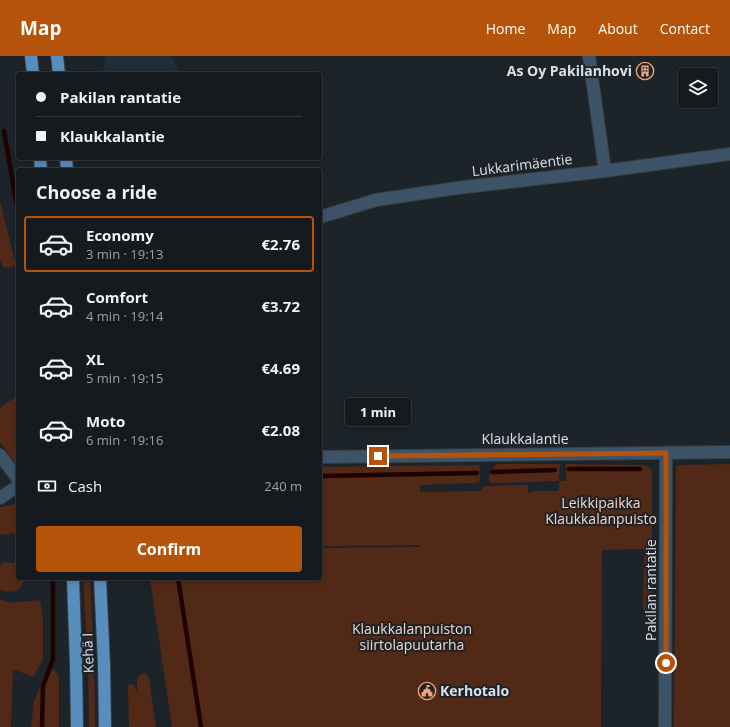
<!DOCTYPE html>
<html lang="en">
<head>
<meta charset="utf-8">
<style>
	body { margin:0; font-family:"Open Sans",sans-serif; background:#22272c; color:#f1f3f6; height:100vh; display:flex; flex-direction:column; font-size:15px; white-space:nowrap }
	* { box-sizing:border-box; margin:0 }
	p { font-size:13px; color:#9da1a4 }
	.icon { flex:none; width:22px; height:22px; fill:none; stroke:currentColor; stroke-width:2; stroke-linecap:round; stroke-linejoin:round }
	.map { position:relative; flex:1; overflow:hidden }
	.details { position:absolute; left:16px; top:112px; width:306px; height:412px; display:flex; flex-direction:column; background:#151a1f; border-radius:4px; box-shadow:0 2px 6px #0003,0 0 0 1px #34383d }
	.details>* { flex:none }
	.guide { position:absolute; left:16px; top:16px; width:306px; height:88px; border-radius:4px; box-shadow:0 2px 6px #0003,0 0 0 1px #34383d; display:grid; align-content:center; height:88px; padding:0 20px; background:#151a1f }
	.controls { position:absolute; left:678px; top:12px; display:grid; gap:8px }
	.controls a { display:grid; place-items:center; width:40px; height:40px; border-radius:4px; background:#151a1f; box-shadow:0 2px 6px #0003,0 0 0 1px #34383d; font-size:20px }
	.end { position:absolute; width:18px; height:18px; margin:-9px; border:5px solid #b45309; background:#fff; box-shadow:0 0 0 2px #fff }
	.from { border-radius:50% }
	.bubble { position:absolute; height:28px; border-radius:4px; background:#151a1f; box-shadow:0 2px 6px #0003,0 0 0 1px #34383d; font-size:13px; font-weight:700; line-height:28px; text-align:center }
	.guide b { display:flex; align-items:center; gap:14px; height:38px; font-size:15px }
	.guide b+b { border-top:1px solid #34383d }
	.guide i { width:10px; height:10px; background:#f1f3f6 }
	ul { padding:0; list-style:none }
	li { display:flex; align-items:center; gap:12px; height:56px; margin:0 8px 6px; padding:0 12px; border:2px solid transparent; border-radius:4px }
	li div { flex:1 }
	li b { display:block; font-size:15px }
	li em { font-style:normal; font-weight:700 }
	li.current { border-color:#b45309 }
	li>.icon { width:36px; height:36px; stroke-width:1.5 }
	h2 { padding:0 20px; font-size:18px; line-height:48px }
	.pay { display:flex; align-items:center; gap:10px; height:44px; padding:0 20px; font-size:15px }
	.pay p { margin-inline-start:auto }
	.action { display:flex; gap:8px; margin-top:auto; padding:8px 20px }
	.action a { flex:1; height:46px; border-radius:4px; background:#b45309; color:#fff; font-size:16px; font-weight:700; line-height:46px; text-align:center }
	header { display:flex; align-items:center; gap:24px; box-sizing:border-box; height:56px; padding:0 20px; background:#b45309; color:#fff }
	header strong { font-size:19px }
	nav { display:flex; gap:22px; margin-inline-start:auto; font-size:14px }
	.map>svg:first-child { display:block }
	.built { fill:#212d38 }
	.green { fill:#522916 }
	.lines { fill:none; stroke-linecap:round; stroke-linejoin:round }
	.stream { stroke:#1d0200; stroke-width:4.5 }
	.minor-casing { stroke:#373d43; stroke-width:14 }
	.trunk-casing { stroke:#373d43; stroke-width:14 }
	.minor { stroke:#3c5368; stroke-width:12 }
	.trunk { stroke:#588ebb; stroke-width:12 }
	.route { stroke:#b45309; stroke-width:5 }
	.labels { text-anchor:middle; stroke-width:4; stroke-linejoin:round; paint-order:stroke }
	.poi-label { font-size:14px; font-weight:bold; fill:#dce0e5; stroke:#1c2329; text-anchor:end }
	.street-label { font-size:14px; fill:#dce0e5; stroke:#1c2329 }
	.park-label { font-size:14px; fill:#fad3c1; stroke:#1c2329 }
</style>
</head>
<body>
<header>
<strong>Map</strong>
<nav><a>Home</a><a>Map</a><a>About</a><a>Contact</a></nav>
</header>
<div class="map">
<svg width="730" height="671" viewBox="0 0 730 671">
	<rect width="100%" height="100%" fill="#1c2329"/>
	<path class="built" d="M106,0H171L180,18H102Z"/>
	<path class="green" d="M0,145L16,210L4,212L0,204Z
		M18,339V411L0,386V352Z
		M497,408H560L559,425H566V408L643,409L649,411L652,416V550L650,554L643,556L644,493L602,494L601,671H172L150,522H320V492L420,491L419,489L320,490V411L478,409L480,411V425L477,427L420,429V436L481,435L484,430L528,429V437L535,435H559V425L491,427L489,424L490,415Z
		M730,408V671H674L676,410L679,409Z
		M17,448L18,450V477L0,479V451Z
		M3,506L14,507L18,509V522H25C21,536 13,538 0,534V509Z
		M83,522H90L94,608L95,671H89L88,609Z
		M0,543L12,547L40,544L43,561V604L33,621L13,613L11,671H0Z
		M54,613L59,622V671H31L34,645L45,619Z
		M146,617L149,622L156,671H129L128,629L134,628L137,636V622L140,618Z"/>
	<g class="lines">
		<path class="stream" d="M4,75L18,156
			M569,413H640
			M492,416L555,414
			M320,420L477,417
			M178,522L201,671
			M42,671L43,630L53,603V522"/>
		<defs>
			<path id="minor" d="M589,0L605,115
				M320,161L376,144L457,132L605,115L730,98
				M0,399L18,423
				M320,401L730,396
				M0,442L18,430
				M665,671L666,397"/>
			<path id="trunk" d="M31,0L33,18
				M57,0L59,18
				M40,102L41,114
				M66,102L67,114
				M73,522L76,608L77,671
				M100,522L104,608L105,671"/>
		</defs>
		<use href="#minor" class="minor-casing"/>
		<use href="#trunk" class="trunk-casing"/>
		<use href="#minor" class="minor"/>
		<use href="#trunk" class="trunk"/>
	</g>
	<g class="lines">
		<path class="route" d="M378,400L666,397V607"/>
	</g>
	<defs>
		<symbol id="building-ring" viewBox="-11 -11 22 22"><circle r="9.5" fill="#1c2329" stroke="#f1a17c" stroke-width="1.5"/><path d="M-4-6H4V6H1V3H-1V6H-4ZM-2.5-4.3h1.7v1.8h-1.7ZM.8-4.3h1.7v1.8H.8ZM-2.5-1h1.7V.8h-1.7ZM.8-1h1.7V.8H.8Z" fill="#f1a17c"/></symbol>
		<symbol id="civic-ring" viewBox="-11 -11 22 22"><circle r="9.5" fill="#1c2329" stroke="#f1a17c" stroke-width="1.5"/><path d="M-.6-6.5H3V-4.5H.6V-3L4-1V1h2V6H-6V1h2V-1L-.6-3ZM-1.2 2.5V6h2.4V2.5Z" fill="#f1a17c"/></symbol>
	</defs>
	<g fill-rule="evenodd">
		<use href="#building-ring" x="635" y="5" width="20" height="20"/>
		<use href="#civic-ring" x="417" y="625" width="20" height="20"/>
	</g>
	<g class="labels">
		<g class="poi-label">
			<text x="632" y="20">As Oy Pakilanhovi</text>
			<text x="440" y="640" text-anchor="start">Kerhotalo</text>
		</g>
		<g class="street-label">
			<text transform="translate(522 109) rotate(-7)" y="5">Lukkarimäentie</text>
			<text x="525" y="388">Klaukkalantie</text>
			<text transform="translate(651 534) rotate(-90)" y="5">Pakilan rantatie</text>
			<text transform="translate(88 597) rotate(-92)" y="5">Kehä I</text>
		</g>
		<g class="park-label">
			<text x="601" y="452">Leikkipaikka<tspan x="601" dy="16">Klaukkalanpuisto</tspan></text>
			<text x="412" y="578">Klaukkalanpuiston<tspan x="412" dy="16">siirtolapuutarha</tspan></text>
		</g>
	</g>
</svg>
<div class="controls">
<a><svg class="icon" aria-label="layers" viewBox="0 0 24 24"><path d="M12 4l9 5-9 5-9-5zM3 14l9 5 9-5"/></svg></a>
</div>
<i class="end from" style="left:666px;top:607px"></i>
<i class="end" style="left:378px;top:400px"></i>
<div class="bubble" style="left:345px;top:342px;width:66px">1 min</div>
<div class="guide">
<b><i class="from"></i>Pakilan rantatie</b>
<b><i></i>Klaukkalantie</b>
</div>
<section class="details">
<h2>Choose a ride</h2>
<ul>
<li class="current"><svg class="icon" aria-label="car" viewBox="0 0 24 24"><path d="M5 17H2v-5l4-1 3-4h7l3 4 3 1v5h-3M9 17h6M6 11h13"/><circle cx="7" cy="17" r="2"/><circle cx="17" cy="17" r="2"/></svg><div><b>Economy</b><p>3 min · 19:13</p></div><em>€2.76</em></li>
<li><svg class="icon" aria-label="car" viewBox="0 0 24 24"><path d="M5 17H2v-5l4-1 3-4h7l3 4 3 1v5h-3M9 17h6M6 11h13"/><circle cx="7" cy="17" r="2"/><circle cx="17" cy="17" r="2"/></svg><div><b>Comfort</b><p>4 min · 19:14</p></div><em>€3.72</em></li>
<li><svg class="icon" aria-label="car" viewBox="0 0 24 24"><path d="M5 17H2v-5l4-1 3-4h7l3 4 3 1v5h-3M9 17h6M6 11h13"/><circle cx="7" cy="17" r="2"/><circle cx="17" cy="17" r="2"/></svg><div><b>XL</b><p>5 min · 19:15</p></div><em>€4.69</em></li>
<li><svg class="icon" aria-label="car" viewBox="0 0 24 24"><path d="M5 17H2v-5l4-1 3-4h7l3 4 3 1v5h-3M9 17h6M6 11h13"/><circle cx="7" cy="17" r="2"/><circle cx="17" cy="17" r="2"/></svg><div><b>Moto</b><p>6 min · 19:16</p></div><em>€2.08</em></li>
</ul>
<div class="pay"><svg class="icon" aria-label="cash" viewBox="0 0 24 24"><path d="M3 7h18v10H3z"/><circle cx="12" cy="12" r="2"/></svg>Cash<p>240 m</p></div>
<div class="action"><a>Confirm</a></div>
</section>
</div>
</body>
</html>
